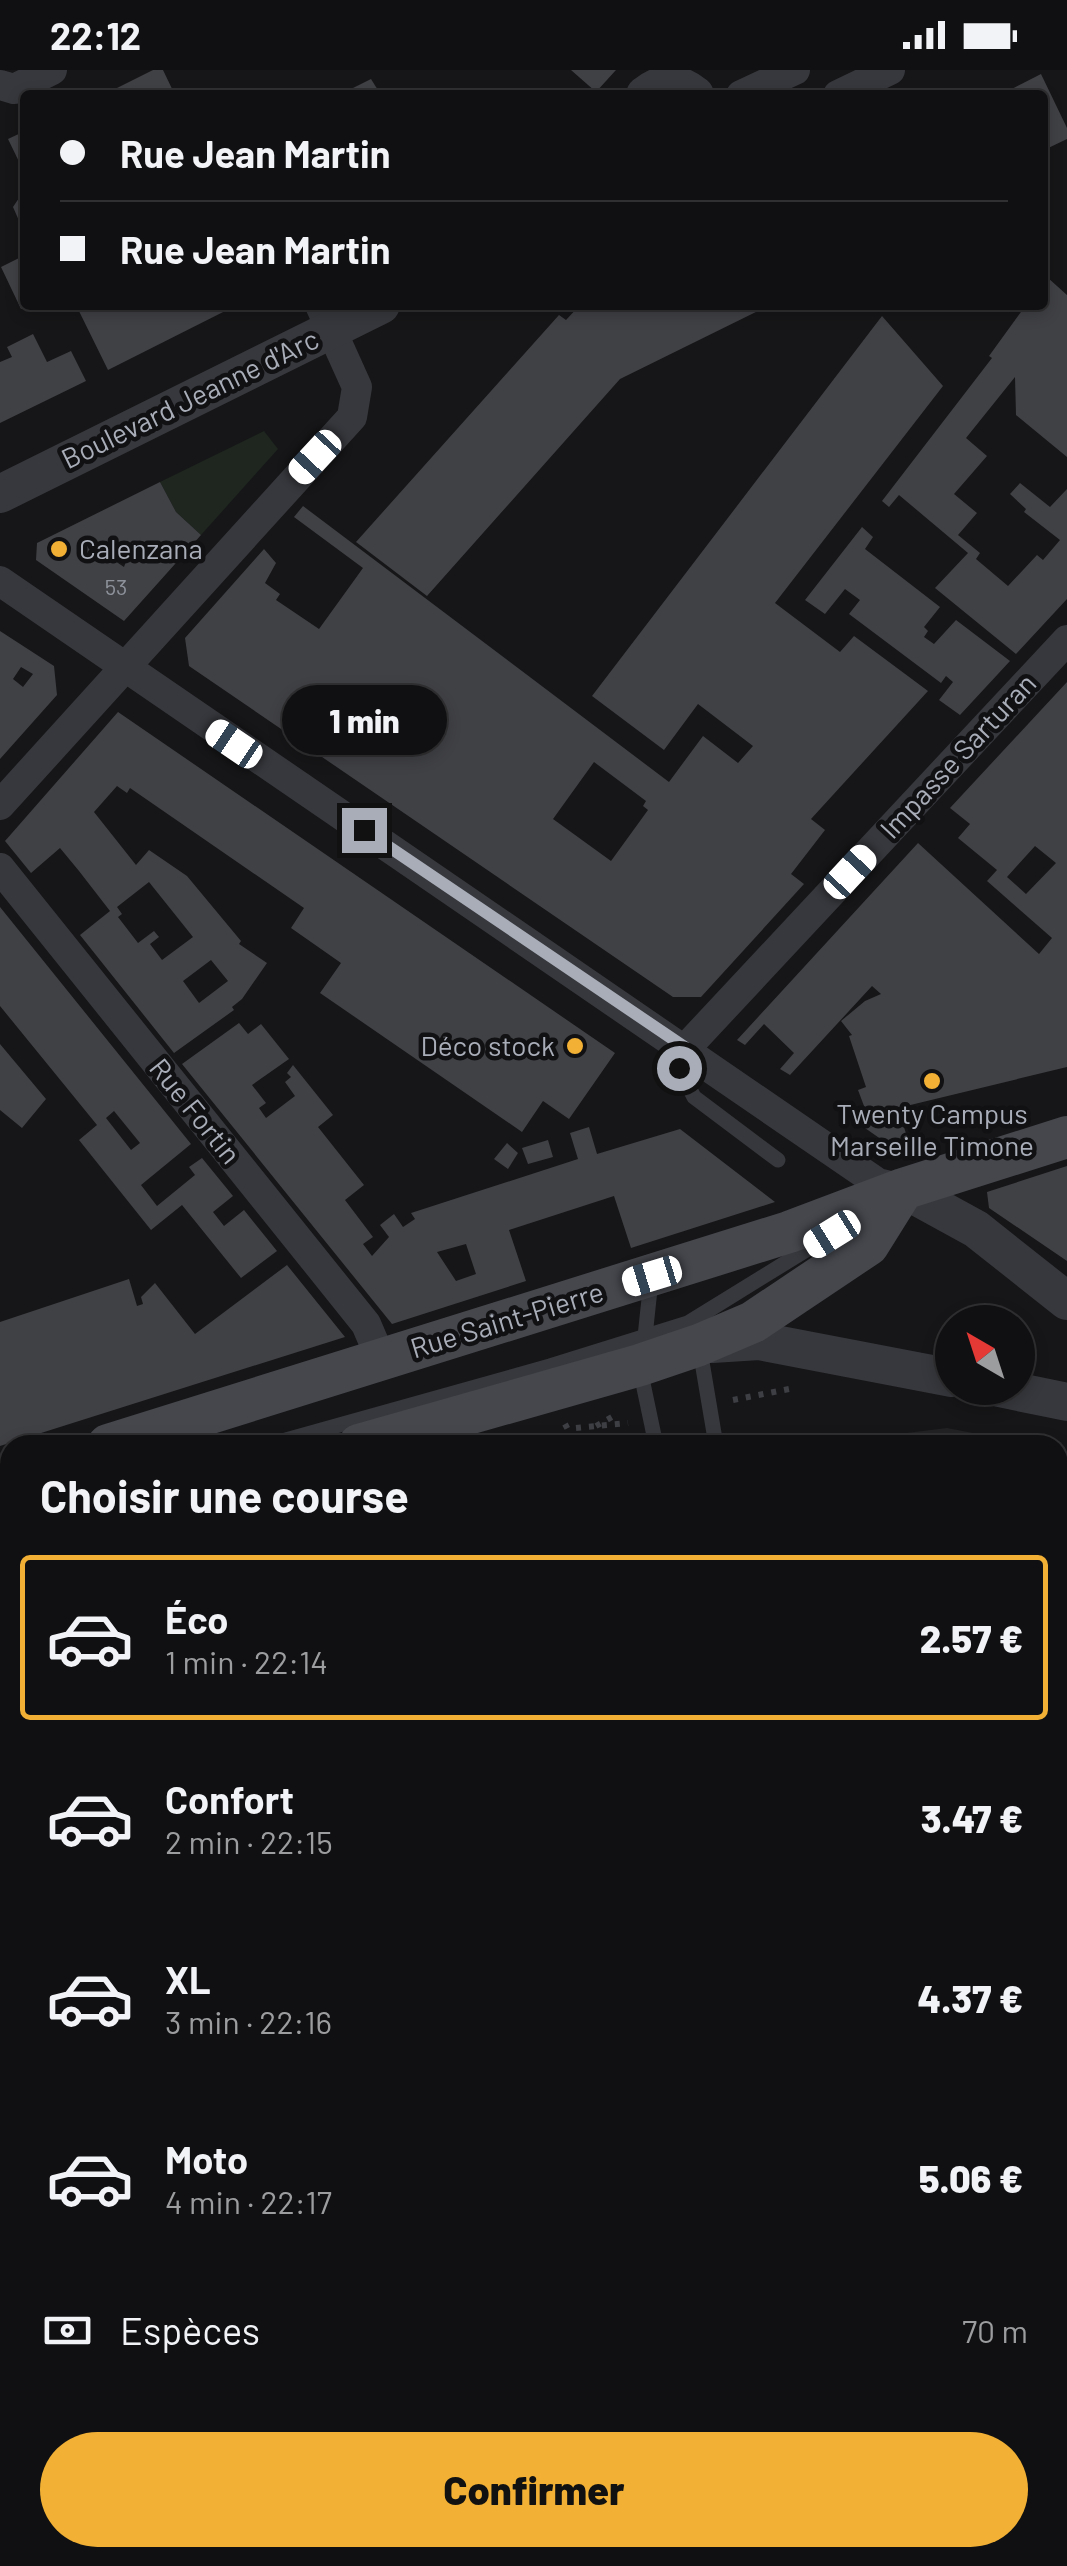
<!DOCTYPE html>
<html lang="fr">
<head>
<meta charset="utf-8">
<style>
	body { margin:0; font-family:Barlow,sans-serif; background:#19191b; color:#f1f3f6; height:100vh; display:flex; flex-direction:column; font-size:38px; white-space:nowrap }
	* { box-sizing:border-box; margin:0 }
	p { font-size:32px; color:#9c9d9f }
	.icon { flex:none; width:55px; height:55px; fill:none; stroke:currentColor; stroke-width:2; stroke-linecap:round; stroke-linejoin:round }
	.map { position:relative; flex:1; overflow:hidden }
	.panel { position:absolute; left:0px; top:1365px; width:1068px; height:1132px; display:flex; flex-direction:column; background:#101012; border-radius:30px 30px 0 0; box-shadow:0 5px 15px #0003,0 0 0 2px #303032 }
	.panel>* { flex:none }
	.guide { position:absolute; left:20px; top:20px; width:1028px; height:220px; border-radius:10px; box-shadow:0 5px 15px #0003,0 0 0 2px #303032; display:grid; align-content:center; height:220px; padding:0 40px; background:#101012 }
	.needle { width:65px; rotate:321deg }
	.fabs { position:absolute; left:935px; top:1235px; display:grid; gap:20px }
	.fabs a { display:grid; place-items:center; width:100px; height:100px; border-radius:50%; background:#101012; box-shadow:0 5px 15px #0003,0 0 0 2px #303032; font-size:50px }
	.end { position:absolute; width:45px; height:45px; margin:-22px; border:12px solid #a8adb8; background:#111; box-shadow:0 0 0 5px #111 }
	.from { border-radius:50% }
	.bubble { position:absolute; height:70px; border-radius:35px; background:#101012; box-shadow:0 5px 15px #0003,0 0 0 2px #303032; font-size:32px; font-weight:800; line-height:70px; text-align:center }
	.car { position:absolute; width:30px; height:60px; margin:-30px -15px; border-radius:12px; box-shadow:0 0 8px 2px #0007; background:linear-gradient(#fff 24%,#345 0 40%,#fff 0 76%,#345 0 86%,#fff 0) }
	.guide b { display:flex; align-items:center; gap:35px; height:95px; font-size:38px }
	.guide b+b { border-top:2px solid #303032 }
	.guide i { width:25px; height:25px; background:#f1f3f6 }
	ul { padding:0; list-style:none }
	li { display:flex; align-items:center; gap:30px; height:165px; margin:0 20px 15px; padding:0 20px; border:5px solid transparent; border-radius:10px }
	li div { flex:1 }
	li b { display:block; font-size:38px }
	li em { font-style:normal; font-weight:800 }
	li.selected { border-color:#f2b134 }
	li>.icon { width:90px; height:90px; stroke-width:1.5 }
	h2 { padding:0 40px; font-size:45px; line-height:120px }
	.pay { display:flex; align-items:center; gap:25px; height:110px; padding:0 40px; font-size:38px }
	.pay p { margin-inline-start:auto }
	.button { display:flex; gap:20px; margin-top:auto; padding:20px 40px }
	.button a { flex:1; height:115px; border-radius:60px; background:#f2b134; color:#111; font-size:40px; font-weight:800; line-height:115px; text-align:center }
	.status { display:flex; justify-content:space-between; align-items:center; height:70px; padding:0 50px; background:#101012; direction:ltr }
	.status svg { height:28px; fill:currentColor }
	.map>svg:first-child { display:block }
	.built { fill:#222225 }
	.green { fill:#1e261f }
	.building { fill:#404145; fill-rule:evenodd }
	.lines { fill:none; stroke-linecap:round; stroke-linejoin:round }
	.path { stroke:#3d3f44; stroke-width:6; stroke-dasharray:5 8; stroke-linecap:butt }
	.service { stroke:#37383d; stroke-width:15 }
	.minor { stroke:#37383d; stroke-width:30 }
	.tertiary { stroke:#37383d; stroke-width:38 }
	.secondary { stroke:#45474d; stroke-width:42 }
	.route { stroke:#a8adb8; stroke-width:12 }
	.poi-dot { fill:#f2b134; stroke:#111113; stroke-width:4 }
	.labels { text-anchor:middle; stroke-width:9; stroke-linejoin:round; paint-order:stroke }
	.number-label { font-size:22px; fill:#8e929b }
	.street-label { font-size:28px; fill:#a8adb8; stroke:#111113 }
	.poi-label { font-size:28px; fill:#a8adb8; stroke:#111113; text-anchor:start }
</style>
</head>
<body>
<div class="status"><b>22:12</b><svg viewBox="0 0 49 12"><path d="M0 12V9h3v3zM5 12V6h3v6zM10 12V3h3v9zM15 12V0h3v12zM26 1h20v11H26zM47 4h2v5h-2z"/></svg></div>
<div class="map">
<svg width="1067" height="2496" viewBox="0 0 1067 2496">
	<rect width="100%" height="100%" fill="#161618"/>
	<path class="built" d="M947,1358L1034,1375H810Z
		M1058,1380L1067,1381V2496H20L18,2488H1058Z
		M10,1522V2458L0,2449V1525Z"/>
	<path class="green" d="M264,361L278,379L201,465L176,442L160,412Z"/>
	<path class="building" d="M153,0H163L175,25H116L113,20Z
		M571,0H616L596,22Z
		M1041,4L1067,58V69L1042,81V25H1000Z
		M371,9L381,25H339Z
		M25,61V104L8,69Z
		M21,125L25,132V151L20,153L13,137Z
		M25,185V237L21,239L1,197Z
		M1047,207L1067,225V387L1016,345L1015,307L966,368L987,386L954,424L977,443L958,465L980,483L976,489L1008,516L1037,485L1043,490L1060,470L1024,442L1026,439L1010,424L1020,413L1050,437L1067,419V529L1016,584L935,518L968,483L899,425L889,437L882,431L992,288L989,286L1026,235H1042V213Z
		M76,235H237L108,300Z
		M580,235H770L620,309L427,526L356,472L559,245L566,250Z
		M882,246L943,316L775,533L840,582L854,566L928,621L811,749L825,760L791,804L804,814L701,927H673L189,596L185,568L264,479L276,493L265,513L280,524L276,530L319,559L363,498L294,447L303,436L669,712L703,666L738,693L753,676L698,634L664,680L592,626ZM594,692L646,731L643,736L648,740L611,791L553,749Z
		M33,264L47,292L71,281L86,311L0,353V292L12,287L7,277Z
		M160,412L176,442L201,465L124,551L36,490L37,473ZM128,472L132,475L124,497L106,485Z
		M862,457L873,467L865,479L940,537L924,557L928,561L924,567L934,574L956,550L1010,591L960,645L939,630L953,612L946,606L941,613L849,544L860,530L845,519L825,544L805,530Z
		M0,561L54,596L57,625L0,689ZM21,597L33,604L23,617L13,609Z
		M1067,612V997L898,1038L913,1086L908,1088L852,1049L867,1044L858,1020L866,1017L849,966L852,965L841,951L865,931L881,924L872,916L790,1005L780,999L794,983L764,954L745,975L737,970L918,773L1039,884L1052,868L987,811L997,800L958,768L970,754L950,738ZM1035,776L1056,793L1026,824L1007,807Z
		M118,642L615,983L569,1049L543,1031L522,1062L320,923L341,893L291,858L304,838L130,718L127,723L117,716L94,742L136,795L149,780L187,806L241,871L239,874L267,893L242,929L232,937L234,940L174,983L80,865L110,841L79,801L60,778L31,803L5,771ZM149,812L193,867L162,890L150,874L159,867L154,861L138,873L118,847L122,844L117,837ZM211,890L228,911L199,933L183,911Z
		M0,837L191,1074L141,1115L157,1136L195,1105L189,1097L202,1088L233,1126L213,1142L224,1156L244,1140L277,1181L241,1208L182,1135L151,1160L79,1070L97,1055L0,936ZM114,1041L140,1073L131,1080L106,1048Z
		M239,953L248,964L261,954L289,989L252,1015L266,1033L259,1038L266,1048L295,1026L285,1012L291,1007L287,1003L293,995L333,1045L318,1057L364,1115L345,1130L373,1167L363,1174L372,1186L389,1167L380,1155L394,1144L403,1157L415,1149L411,1143L578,1089L570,1063L589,1057L597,1084L680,1059L775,1132L631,1178L614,1126L509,1160L526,1211L392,1254L182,994ZM466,1174L476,1204L456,1211L437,1182Z
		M0,974L46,1029L22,1058L0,1040Z
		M548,1070L553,1087L528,1094L522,1078Z
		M507,1073L518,1083L508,1099L494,1089Z
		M1067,1096V1191L989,1138L987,1122Z
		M287,1195L345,1267L0,1376V1252L129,1209L137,1236L143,1234L141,1227L155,1213L195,1264Z
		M1067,1574V2064L1058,2065V1576Z
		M1067,2109V2496H573L571,2488H1058V2110Z
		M197,2488H367L379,2495L383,2488H404L419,2496H202L194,2491Z"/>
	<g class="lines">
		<path class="path" d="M733,1330L794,1318
			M565,1354L576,1375
			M596,1356L612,1347
			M576,1358L628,1353
			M0,2372L10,2368
			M0,2447L10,2430
			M31,2496L33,2488"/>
		<path class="service" d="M686,978L679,998L694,1027L778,1090
			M644,1276L651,1210
			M700,1280L716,1375
			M640,1299L656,1375
			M268,1375L550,1296L688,1253L832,1164
			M0,1437L10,1434
			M1058,1505L1067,1504
			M1058,1570L1067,1568
			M0,2056L10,2124
			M108,2488L116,2496
			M471,2488L485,2496"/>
		<path class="minor" d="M0,15L14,19L52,0
			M741,25L795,0
			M838,25L890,0
			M0,511L878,1113L903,1119
			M0,735L352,347L357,317L320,235
			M0,798L366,1254L381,1289
			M686,978L1067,570"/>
		<path class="tertiary" d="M645,25C662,11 678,11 695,25
			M0,424L381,235
			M903,1119L976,1159L1067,1231
			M712,1274L759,1271L952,1308
			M999,1318L1067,1332"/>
		<path class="secondary" d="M108,1375L789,1162L903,1119L1067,1067
			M359,1375L640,1295L699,1275L753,1252L868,1175L903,1119
			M0,1409L10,1405
			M0,1469L10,1465"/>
	</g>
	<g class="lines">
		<path class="route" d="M364,760L686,978L679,998"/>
	</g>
	<g class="poi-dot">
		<circle cx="59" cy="479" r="10"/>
		<circle cx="575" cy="976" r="10"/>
		<circle cx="932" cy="1011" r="10"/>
	</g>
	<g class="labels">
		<g class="number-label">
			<text x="116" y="525">53</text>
		</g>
		<g class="street-label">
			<text transform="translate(190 329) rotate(-26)" y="10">Boulevard Jeanne d'Arc</text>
			<text transform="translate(958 686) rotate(-47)" y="10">Impasse Sarturan</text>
			<text transform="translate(195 1041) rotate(51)" y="10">Rue Fortin</text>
			<text transform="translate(507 1250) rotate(-17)" y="10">Rue Saint-Pierre</text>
		</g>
		<g class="poi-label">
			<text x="79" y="489">Calenzana</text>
			<text x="555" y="986" text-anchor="end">Déco stock</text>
			<text x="932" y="1054" text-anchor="middle">Twenty Campus<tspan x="932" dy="32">Marseille Timone</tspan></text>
		</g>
	</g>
</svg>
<div class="fabs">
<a><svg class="needle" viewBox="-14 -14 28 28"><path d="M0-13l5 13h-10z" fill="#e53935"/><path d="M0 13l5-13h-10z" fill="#9c9d9f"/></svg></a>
</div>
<i class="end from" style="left:679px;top:998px"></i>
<i class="end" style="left:364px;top:760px"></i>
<div class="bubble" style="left:282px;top:615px;width:165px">1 min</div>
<i class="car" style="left:315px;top:387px;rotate:223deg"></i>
<i class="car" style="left:234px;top:674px;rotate:304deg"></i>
<i class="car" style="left:850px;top:802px;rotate:43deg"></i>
<i class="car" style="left:832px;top:1164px;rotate:238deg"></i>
<i class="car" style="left:652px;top:1206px;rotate:253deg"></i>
<div class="guide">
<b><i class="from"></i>Rue Jean Martin</b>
<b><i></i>Rue Jean Martin</b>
</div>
<section class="panel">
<h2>Choisir une course</h2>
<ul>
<li class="selected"><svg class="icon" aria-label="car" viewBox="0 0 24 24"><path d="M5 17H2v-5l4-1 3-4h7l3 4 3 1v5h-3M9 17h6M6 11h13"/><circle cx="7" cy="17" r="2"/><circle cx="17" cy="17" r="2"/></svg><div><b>Éco</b><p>1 min · 22:14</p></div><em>2.57 €</em></li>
<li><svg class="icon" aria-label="car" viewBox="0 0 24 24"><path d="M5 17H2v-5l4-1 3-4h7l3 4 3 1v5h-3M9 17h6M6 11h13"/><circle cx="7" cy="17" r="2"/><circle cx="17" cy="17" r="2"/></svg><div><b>Confort</b><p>2 min · 22:15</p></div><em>3.47 €</em></li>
<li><svg class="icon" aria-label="car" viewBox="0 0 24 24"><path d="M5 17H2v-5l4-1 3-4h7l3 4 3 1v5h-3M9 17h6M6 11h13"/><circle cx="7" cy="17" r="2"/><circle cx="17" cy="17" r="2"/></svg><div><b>XL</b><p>3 min · 22:16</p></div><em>4.37 €</em></li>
<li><svg class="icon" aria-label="car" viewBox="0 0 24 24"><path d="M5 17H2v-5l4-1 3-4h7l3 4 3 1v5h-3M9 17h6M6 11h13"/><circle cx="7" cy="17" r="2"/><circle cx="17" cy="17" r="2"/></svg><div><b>Moto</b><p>4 min · 22:17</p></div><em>5.06 €</em></li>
</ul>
<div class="pay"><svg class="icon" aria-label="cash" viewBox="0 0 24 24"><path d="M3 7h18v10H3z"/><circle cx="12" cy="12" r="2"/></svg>Espèces<p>70 m</p></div>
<div class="button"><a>Confirmer</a></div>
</section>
</div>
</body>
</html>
